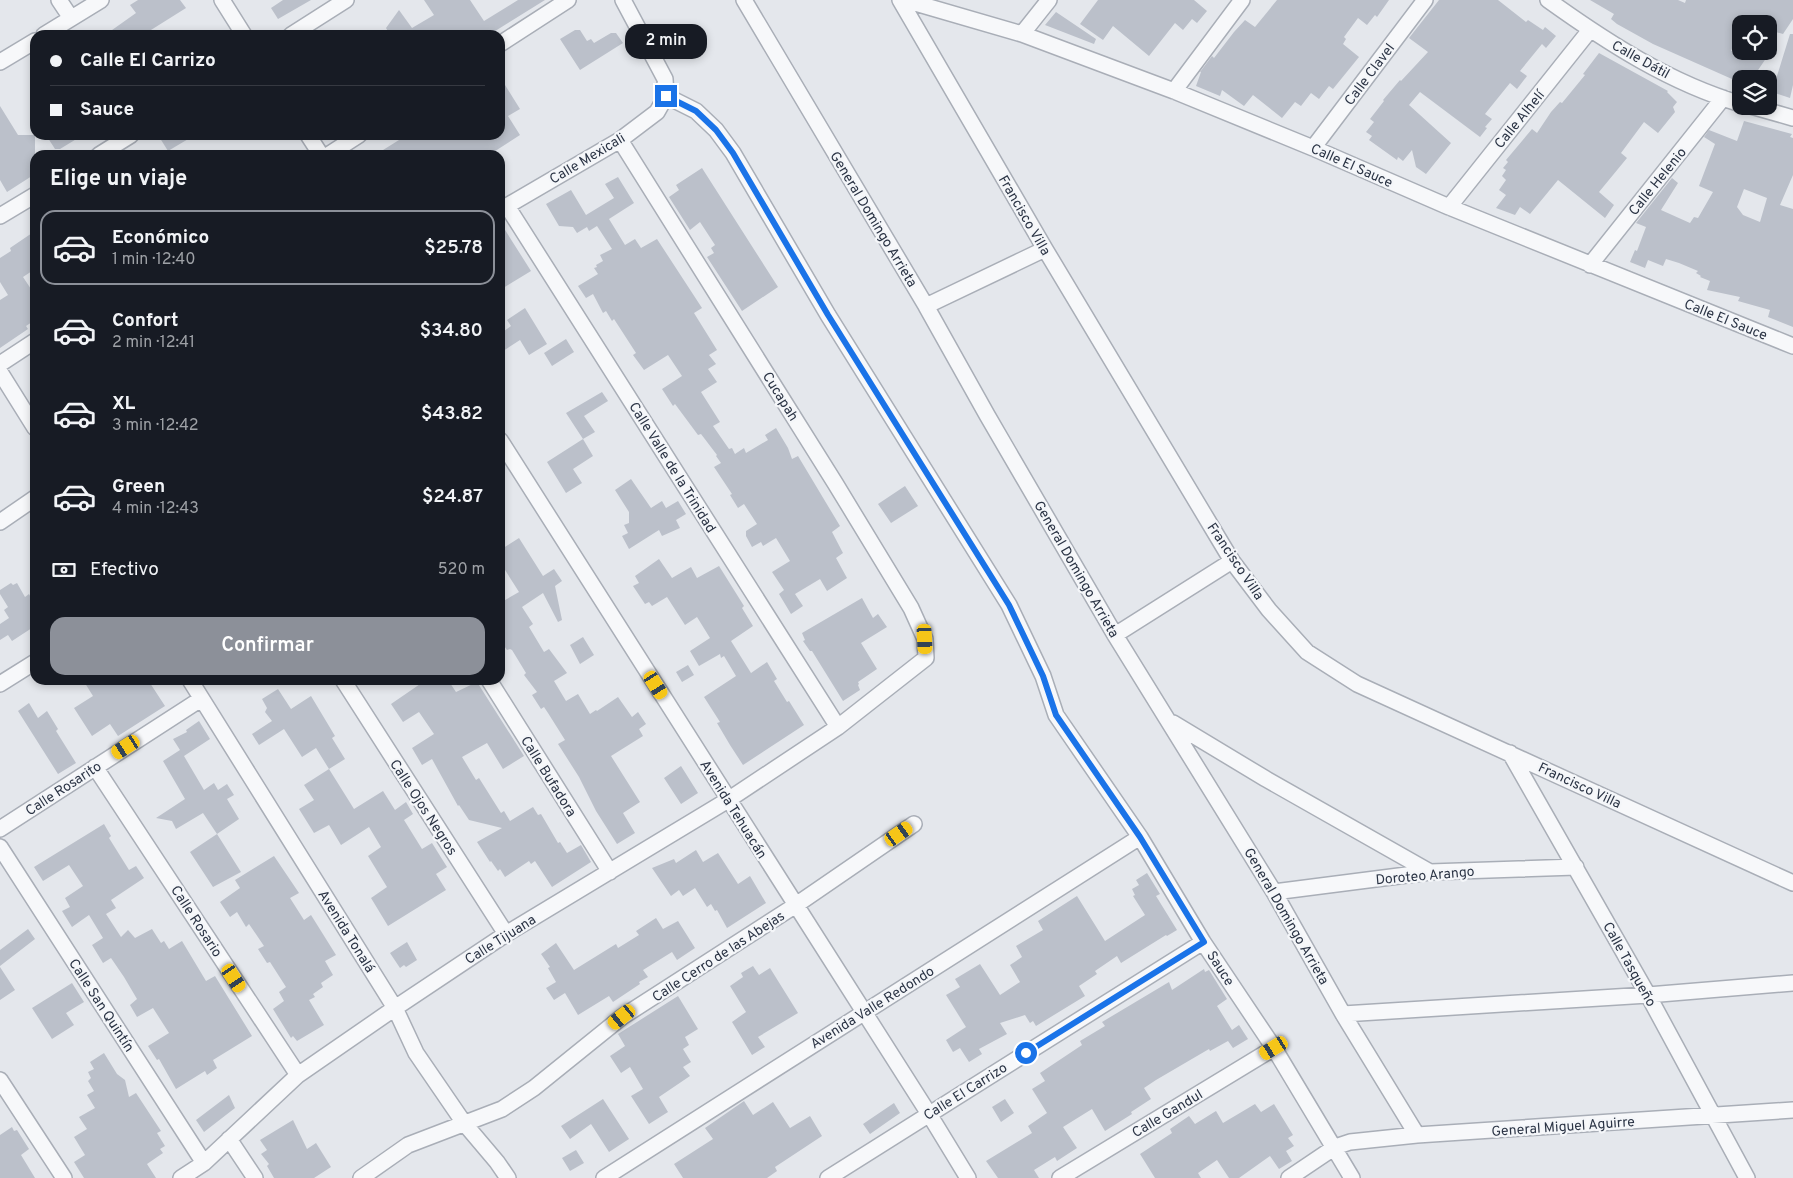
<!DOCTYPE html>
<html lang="es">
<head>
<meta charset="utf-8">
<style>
	body { margin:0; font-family:Overpass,sans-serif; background:#20242c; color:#f1f3f6; height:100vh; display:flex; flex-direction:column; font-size:19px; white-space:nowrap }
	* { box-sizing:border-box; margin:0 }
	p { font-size:16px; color:#9ea1a6 }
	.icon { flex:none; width:28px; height:28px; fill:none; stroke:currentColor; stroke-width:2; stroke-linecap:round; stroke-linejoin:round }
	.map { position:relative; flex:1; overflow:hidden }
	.sheet { position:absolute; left:30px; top:150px; width:475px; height:535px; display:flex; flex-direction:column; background:#171b24; border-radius:15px; box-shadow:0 2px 8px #0003 }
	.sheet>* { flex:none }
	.hud { position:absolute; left:30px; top:30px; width:475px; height:110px; border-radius:15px; box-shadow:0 2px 8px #0003; display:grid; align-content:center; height:110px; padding:0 20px; background:#171b24 }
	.fabs { position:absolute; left:1732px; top:15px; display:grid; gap:10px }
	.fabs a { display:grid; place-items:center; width:45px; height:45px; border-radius:10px; background:#171b24; box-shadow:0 2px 8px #0003; font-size:25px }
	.end { position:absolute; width:22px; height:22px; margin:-11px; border:6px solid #1a73e8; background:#fff; box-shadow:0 0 0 2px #fff }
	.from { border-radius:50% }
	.bubble { position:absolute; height:35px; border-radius:15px; background:#171b24; box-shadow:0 2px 8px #0003; font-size:16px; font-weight:600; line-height:35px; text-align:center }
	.car { position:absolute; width:15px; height:30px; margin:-15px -8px; border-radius:6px; box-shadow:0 0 4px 1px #0007; background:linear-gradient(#f5c518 24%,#345 0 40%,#f5c518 0 76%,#345 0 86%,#f5c518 0) }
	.hud b { display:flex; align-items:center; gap:18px; height:48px; font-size:19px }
	.hud b+b { border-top:1px solid #363941 }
	.hud i { width:12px; height:12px; background:#f1f3f6 }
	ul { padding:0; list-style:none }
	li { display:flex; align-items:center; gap:15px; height:75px; margin:0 10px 8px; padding:0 10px; border:2px solid transparent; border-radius:15px }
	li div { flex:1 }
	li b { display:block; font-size:19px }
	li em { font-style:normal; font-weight:600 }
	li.on { border-color:#8c9099 }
	li>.icon { width:45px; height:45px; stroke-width:1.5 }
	h2 { padding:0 20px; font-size:22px; line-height:60px }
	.pay { display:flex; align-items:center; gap:12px; height:55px; padding:0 20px; font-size:19px }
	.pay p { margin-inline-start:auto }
	.button { display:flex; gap:10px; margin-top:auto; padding:10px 20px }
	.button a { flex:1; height:58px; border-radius:15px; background:#8c9099; color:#fff; font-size:20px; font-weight:600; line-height:58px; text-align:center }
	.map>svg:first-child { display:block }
	.building { fill:#bbc0ca; fill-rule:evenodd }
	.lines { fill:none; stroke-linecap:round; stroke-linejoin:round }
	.minor-casing { stroke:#a9aeb7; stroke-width:18 }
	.minor { stroke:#f7f8fa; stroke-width:15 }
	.route { stroke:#1a73e8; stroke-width:6 }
	.labels { text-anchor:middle; stroke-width:4.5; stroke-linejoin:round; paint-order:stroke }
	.street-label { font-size:14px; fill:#2b3445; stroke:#f4f6f9 }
</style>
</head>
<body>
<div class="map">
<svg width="1793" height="1178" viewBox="0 0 1793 1178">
	<rect width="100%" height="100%" fill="#e4e7ec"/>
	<path class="building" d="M138,0H180L186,8L143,35H105L136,13L130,5Z
		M283,0H311L278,19L271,8Z
		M424,0H470L484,21L518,0H545L492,33L493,35L440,34L390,35L386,28L399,10L412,28L434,15Z
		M1098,0H1194L1207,11L1197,23L1192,19L1183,30L1175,23L1149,56L1113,26L1103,40L1080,24Z
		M1277,0H1389L1377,17L1375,15L1367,25L1358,18L1344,37L1346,39L1343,44L1359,57L1333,89L1329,86L1319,99L1311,93L1301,106L1295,102L1282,118L1253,95L1244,106L1222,90L1220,96L1196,86L1201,72H1200L1212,56L1214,58L1234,32L1245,20L1255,27Z
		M1439,0H1498L1526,22L1528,20L1543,30L1545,27L1556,36L1546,48L1542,44L1520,71L1527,76L1517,89L1510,83L1489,109L1485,114L1492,119L1485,127L1487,128L1480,137L1420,92L1409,105L1451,143L1426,174L1416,167L1412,150L1403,161L1398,157L1397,160L1369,140L1372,136L1366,132L1374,122L1370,119L1384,101L1383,100L1400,80L1401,81L1428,52L1409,38Z
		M1590,0H1678L1685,3L1686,0H1793V19L1783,34L1769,30V24H1753L1743,20L1731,51H1771L1752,79H1741V83L1653,44L1617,24L1611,19L1614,14Z
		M1056,12L1096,39L1094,44L1045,25Z
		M575,30H580L587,41L591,39L594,43L611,33H616L623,43L580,70L560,39Z
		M1790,34H1793V85L1790,98L1772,92Z
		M1599,53L1668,91L1667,92L1677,102L1673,107L1675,112L1658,133L1644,122L1621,153L1627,158L1599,192L1614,205L1605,218L1558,180L1530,214L1520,207L1515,215L1496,208L1506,195L1499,190L1506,180L1502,176L1506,170L1503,168L1508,162L1506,160L1532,129L1537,133L1551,112L1560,102L1562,103L1585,75L1583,74Z
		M500,77L520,109L508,116L520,135L489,155H375L407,135H500Z
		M0,106L18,135H35V174L7,192L0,180Z
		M1744,121L1792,134L1790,137L1793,138V175L1780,205L1793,209V327L1768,317L1770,310L1738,301L1740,297L1707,290L1710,281L1700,277L1701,276L1696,273L1698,271L1679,263L1666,259L1663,266L1648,260L1645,268L1630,262L1635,250L1637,251L1646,227L1636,223L1672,178L1678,183L1661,210L1690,223L1694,217L1698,218L1713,192L1699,186L1715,144L1704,137L1709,130L1737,141ZM1744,189L1767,198L1760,222L1743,215L1737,207Z
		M46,135H83L60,149H55Z
		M158,135H195L168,151Z
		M702,168L778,287L742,311L707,257L714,253L711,248L715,245L700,222L690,230L669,197L679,190L676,185Z
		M618,177L634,203L609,219L625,245L635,239L641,248L657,239L702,308L694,313L717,350L709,355L716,364L708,369L717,382L701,392L720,422L713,426L729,449L732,448L735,454L744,448L746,453L768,440L765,435L776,428L788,448L792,459L798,456L840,526L832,532L843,553L836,558L847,578L827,591L820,579L795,594L803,606L791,614L779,594L784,590L772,572L790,561L776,538L763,546L761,542L752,547L746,536V531L757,524L744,504L738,508L730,495L732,494L714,467L721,463L716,456L717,455L701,434L698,435L675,404L673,406L662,389L682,376L668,355L644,370L633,355L636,353L614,319L612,321L606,311L603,313L593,294L586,298L578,286L598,274L594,268L597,267L596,265L603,261L600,255L612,249L597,226L589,231L587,227L577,233L573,227L559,226L546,204L571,190L586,215L614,198L605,184Z
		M500,222L531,271L500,290Z
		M35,231V269L23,277L35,295V320L26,326L28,329L0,348V300L8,295L0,282V258L11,251L10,248Z
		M525,308L547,344L529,355L520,340L500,353V334L511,326L507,320Z
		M566,339L574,352L552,366L544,353Z
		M602,392L608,401L584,416L595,432L583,439L566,413Z
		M583,439L593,456L573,469L582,483L566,493L547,462Z
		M631,479L651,508L662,501L666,508L678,501L686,514L676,520L680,528L662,536L659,530L629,549L622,536L628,533L624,525L629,523V512L615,490Z
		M905,486L918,506L891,523L878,504Z
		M519,538L543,576L554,569L562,581L555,586L562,620L558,622L543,593L522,607L533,624L529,627L544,652L549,649L567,673L554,681L566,701L578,694L590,714L596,710L597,711L618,697L632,717L638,712L646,724L639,729L643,736L611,756L640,802L623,813L635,833L617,844L596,811L579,777L558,744L565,740L548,713L544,707L541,709L532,695L537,692L524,675L526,673L512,650L510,649L507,650L500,640V603L519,592L500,562V550Z
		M659,559L672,578L691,567L697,578L719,566L744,606L742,608L753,626L731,641L751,673L767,662L777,679L774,681L787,702L789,701L804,725L743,765L730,745L717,723L720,722L704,697L736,676L724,656L721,658L720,654L699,666L690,651L710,638L697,617L685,625L667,597L652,606L649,602L645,604L633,586L639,583L635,576Z
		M11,583L13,585L17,583L25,597L29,594L35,605V626L12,641L8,635L0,640V624L9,618L4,610L8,607L0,594V590Z
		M862,598L873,618L878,614L887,627L861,643L877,669L858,682L859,684L858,685L860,690L843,701L812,651H810L803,641L805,640L802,633Z
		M583,637L594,655L580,664L570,645Z
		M688,665L694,675L682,682L676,672Z
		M83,680H148L165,706L118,736L110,724L92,736L74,708L93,696Z
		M426,680H448L456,692L477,682L524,756L503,769L487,743L462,757L476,780L479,778L501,813L504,811L510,821L533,807L538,815L541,814L558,843L560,842L567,853L581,845L591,862L552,887L535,861L531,864L529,861L505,877L500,869L498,871L491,861L490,862L477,842L502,828L469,820L459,805L458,806L432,759L422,765L412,748L434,734L419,712L403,722L391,704Z
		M278,689L291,709L311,696L335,736L332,738L345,759L329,769L354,809L383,791L395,810L406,802L413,814L404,820L422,849L432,843L447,867L436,874L446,890L388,926L371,898L387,887L368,856L381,847L369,827L341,845L329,825L314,833L299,809L314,800L304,785L329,769L316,748L302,757L284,729L259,745L252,734L272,721L265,712L267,708L262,699Z
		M29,703L38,718L47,711L58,729L56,731L76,763L58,774L18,711Z
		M199,721L210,739L184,756L204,790L214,783L218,790L227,784L234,795L227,799L239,819L217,834L203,813L176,829L172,821L156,818L185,799L163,761L180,750L173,739L187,732L186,730Z
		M681,766L698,793L681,804L664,778Z
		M104,824L111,836L109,838L129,870L136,866L144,878L111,900L116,908L106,914L121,937L128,930L135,938L152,929L161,943L164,941L169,949L182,941L206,981L215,976L252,1036L213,1060L217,1068L207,1075L205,1071L176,1089L159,1059L157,1060L148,1046L169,1033L153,1008L137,1017L130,1005L137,999L124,977L111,958L103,963L92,945L103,938L89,915L72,927L62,911L70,907L65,898L83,886L69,865L43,881L34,867Z
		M217,834L241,872L213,887L190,852Z
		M696,850L703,862L718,853L738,884L750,876L766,903L727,928L717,910L715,911L711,904L707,907L695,888L683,896L679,890L671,896L652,868L674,859L676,863Z
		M274,856L299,893L290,898L304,920L311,915L336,955L325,961L333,975L321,983L323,987L313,994L315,997L309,1000L324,1025L297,1041L293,1036L291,1038L273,1009L284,1001L279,992L286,987L270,962L267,963L258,949L264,946L249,924L246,927L237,912L230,917L220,902L240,888L235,880Z
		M1147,873L1160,894L1156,896L1177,930L1167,936L1166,935L1121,963L1117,956L1095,971L1097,974L1079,986L1085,996L1036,1026L1033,1021L1030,1023L1025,1015L1000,1023L1007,1034L979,1049L982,1054L969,1062L960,1048L953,1052L946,1040L966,1027L946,995L960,987L955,979L980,964L1000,995L1020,982L1010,965L1022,957L1016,946L1043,930L1038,921L1077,896L1105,941L1145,915L1133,896L1135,895L1132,889L1139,885L1136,880Z
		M656,918L663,929L678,921L695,948L677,960L672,952L643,970L648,977L639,982L640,984L613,1002L609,996L578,1015L565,993L554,1000L546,988L556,982L548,968L550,967L541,954L556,943L574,970L616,944L618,948L639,935L636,931Z
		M28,929L35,939L0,966V950Z
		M407,942L417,960L406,967L404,965L400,968L390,953Z
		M753,966L759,975L770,968L798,1013L758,1037L765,1047L752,1055L732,1022L746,1012L730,986L743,977L741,973Z
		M0,967L15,990L0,1000Z
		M1204,969L1205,972L1209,970L1227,999L1217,1006L1232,1030L1239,1025L1248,1039L1233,1048L1228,1041L1210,1051L1209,1049L1156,1080L1144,1088L1151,1099L1131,1112L1132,1114L1105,1131L1092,1109L1063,1127L1077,1148L1057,1161L1055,1157L1034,1170L1039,1178H998L986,1161L1032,1133L1028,1126L1047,1113L1032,1089L1045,1081L1040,1073L1082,1045L1080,1041L1105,1026L1102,1022L1169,982L1172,990Z
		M72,983L84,1002L66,1013L74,1025L52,1039L32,1008Z
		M678,996L698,1029L685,1037L689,1045L683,1049L691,1062L683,1067L690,1076L659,1097L668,1112L649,1124L631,1096L643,1089L630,1067L621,1073L610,1056L625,1046L618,1034Z
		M104,1053L117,1074L125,1080L129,1097L136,1093L161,1131L157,1133L165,1146L160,1149L163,1153L147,1164L156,1178H84L74,1162L85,1155L74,1137L87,1129L79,1117L95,1108L87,1095L94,1091L88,1081L91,1078L88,1072L94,1069L90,1062Z
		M229,1095L235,1108L204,1132L196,1120Z
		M603,1099L629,1139L609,1152L591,1124L570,1139L561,1126Z
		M1005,1099L1014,1113L1001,1122L992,1107Z
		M744,1101L753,1115L773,1102L790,1128L810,1116L822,1136L775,1167L777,1171L767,1178H683L674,1164L713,1139L705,1128Z
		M894,1103L900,1113L870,1134L863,1124Z
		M1255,1104L1261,1112L1274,1104L1293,1135L1288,1138L1294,1146L1286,1151L1292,1161L1279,1169L1270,1156L1239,1178H1229L1217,1160L1198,1173L1201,1178H1155L1140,1154L1172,1133L1170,1129L1189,1116L1195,1124L1216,1111L1223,1123Z
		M293,1120L307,1149L316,1143L331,1167L314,1178H274L267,1166L269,1164L261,1154L267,1150L260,1140Z
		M12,1127L14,1131L17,1130L29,1149L21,1155L35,1178H0V1135Z
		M576,1150L584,1163L570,1171L562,1158Z"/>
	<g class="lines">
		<defs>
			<path id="minor" d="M59,0L71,18
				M222,0L244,35
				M623,0L665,79L666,96
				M744,0L926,306L987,415L1115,635L1274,892L1343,1014L1417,1135
				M900,0L1045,249L1232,561L1269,610L1307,652L1357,684L1793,883
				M905,0L1022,34L1174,91L1313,148L1449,207L1793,346
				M1548,0C1608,43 1670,83 1741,104
				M1022,34L1049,0
				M44,35L101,0
				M291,35L346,0
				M500,44L568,0
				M0,62L35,41
				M1174,91L1242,0
				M666,96L696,111L716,130L733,153L828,315L1009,605L1043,676L1056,715L1140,837L1203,942L1274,1048L1352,1178
				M1751,106L1793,118
				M308,135L321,155
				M1313,148L1425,0
				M99,155L131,135
				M328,155L359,135
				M507,206L838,727
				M1449,207L1590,30
				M500,210L620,140L657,112L666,96
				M0,216L35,195
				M1590,265L1723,98
				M926,306L1045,249
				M0,364L35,341
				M0,372L35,428
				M500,440L929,1114L968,1178
				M0,522L35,498
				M1115,635L1232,561
				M190,680L395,1008L416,1053L464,1123L497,1162L508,1178
				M343,680L506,934
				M489,680L610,872
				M0,684L35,662
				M1173,723L1266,779L1430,872
				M1510,753L1648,995L1747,1178
				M95,767L298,1075
				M0,829L201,699
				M0,847L204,1163
				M1274,892L1430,872L1576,867
				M1343,1014L1648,995L1793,983
				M0,1080L64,1178
				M229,1139L255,1178
				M181,1178L204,1163L298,1075L395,1008L506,934L728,800L838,727L926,658L925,639L911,608L835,483L620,140
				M361,1178L408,1145L502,1109L534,1088L622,1017L796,905L914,824
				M604,1178L1140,837
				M828,1178L1203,942
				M1060,1178L1274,1048
				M1289,1178L1335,1147L1350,1142L1417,1135L1793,1110"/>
		</defs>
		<use href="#minor" class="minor-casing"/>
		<use href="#minor" class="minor"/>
	</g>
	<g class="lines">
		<path class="route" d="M666,96L696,111L716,130L733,153L828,315L1009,605L1043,676L1056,715L1140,837L1204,942L1026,1053"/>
	</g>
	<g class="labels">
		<g class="street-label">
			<text transform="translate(1641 59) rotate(29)" y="5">Calle Dátil</text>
			<text transform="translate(1369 74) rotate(-53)" y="5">Calle Clavel</text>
			<text transform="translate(1519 119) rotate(-51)" y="5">Calle Alhelí</text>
			<text transform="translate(587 158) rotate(-31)" y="5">Calle Mexicali</text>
			<text transform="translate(1352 165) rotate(24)" y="5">Calle El Sauce</text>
			<text transform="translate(1657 181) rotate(-51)" y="5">Calle Helenio</text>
			<text transform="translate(1025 215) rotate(60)" y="5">Francisco Villa</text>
			<text transform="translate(874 219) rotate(59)" y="5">General Domingo Arrieta</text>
			<text transform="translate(1726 319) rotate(22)" y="5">Calle El Sauce</text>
			<text transform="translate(781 396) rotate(58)" y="5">Cucapah</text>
			<text transform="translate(673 467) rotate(58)" y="5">Calle Valle de la Trinidad</text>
			<text transform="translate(1236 561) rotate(56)" y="5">Francisco Villa</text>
			<text transform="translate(1077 569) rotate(60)" y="5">General Domingo Arrieta</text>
			<text transform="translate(549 776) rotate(58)" y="5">Calle Bufadora</text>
			<text transform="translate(1580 785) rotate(25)" y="5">Francisco Villa</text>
			<text transform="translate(63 788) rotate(-33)" y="5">Calle Rosarito</text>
			<text transform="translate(424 807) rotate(57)" y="5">Calle Ojos Negros</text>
			<text transform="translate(734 809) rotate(58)" y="5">Avenida Tehuacán</text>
			<text transform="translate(1425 875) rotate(-5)" y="5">Doroteo Arango</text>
			<text transform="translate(1287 916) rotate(60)" y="5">General Domingo Arrieta</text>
			<text transform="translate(197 921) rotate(57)" y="5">Calle Rosario</text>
			<text transform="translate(347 931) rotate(58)" y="5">Avenida Tonalá</text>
			<text transform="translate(500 939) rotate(-32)" y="5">Calle Tijuana</text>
			<text transform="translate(718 956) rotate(-33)" y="5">Calle Cerro de las Abejas</text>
			<text transform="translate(1630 964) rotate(61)" y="5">Calle Tasqueño</text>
			<text transform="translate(1221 968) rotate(57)" y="5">Sauce</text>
			<text transform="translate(102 1005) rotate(57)" y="5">Calle San Quintín</text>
			<text transform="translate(872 1007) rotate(-32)" y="5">Avenida Valle Redondo</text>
			<text transform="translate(965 1091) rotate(-32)" y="5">Calle El Carrizo</text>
			<text transform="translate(1167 1113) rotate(-31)" y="5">Calle Gandul</text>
			<text transform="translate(1563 1126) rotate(-4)" y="5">General Miguel Aguirre</text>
		</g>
	</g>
</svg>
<div class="fabs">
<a><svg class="icon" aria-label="locate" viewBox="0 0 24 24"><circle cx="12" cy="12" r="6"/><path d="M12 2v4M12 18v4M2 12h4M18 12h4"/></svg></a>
<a><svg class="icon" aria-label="layers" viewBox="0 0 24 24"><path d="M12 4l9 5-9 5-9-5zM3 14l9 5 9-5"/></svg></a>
</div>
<i class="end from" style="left:1026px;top:1053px"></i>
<i class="end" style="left:666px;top:96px"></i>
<div class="bubble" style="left:625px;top:24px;width:82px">2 min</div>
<i class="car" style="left:925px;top:639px;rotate:177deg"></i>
<i class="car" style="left:656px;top:685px;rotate:148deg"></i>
<i class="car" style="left:126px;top:747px;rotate:237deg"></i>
<i class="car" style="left:899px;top:834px;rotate:55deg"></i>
<i class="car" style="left:234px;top:978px;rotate:147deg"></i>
<i class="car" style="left:622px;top:1017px;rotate:231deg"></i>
<i class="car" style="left:1274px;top:1048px;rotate:239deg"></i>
<div class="hud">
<b><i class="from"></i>Calle El Carrizo</b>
<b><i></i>Sauce</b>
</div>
<section class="sheet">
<h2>Elige un viaje</h2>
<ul>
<li class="on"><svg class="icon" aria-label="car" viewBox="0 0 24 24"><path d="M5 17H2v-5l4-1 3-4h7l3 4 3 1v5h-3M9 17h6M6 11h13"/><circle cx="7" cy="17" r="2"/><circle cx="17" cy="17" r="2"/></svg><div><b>Económico</b><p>1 min · 12:40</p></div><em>$25.78</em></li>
<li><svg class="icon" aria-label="car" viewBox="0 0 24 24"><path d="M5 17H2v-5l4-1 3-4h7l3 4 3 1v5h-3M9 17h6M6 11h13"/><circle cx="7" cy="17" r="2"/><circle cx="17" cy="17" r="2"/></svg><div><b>Confort</b><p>2 min · 12:41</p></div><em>$34.80</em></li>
<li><svg class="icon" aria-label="car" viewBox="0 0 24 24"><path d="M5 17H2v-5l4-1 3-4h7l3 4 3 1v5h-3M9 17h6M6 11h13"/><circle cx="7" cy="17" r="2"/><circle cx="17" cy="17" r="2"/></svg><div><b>XL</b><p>3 min · 12:42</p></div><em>$43.82</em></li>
<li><svg class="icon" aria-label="car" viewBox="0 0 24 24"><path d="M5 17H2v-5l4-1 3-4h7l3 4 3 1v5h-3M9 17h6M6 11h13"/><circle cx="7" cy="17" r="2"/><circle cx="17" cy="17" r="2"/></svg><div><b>Green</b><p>4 min · 12:43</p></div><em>$24.87</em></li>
</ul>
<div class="pay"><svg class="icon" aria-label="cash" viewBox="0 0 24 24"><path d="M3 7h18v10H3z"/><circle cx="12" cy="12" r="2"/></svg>Efectivo<p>520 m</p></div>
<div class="button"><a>Confirmar</a></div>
</section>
</div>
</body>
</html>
